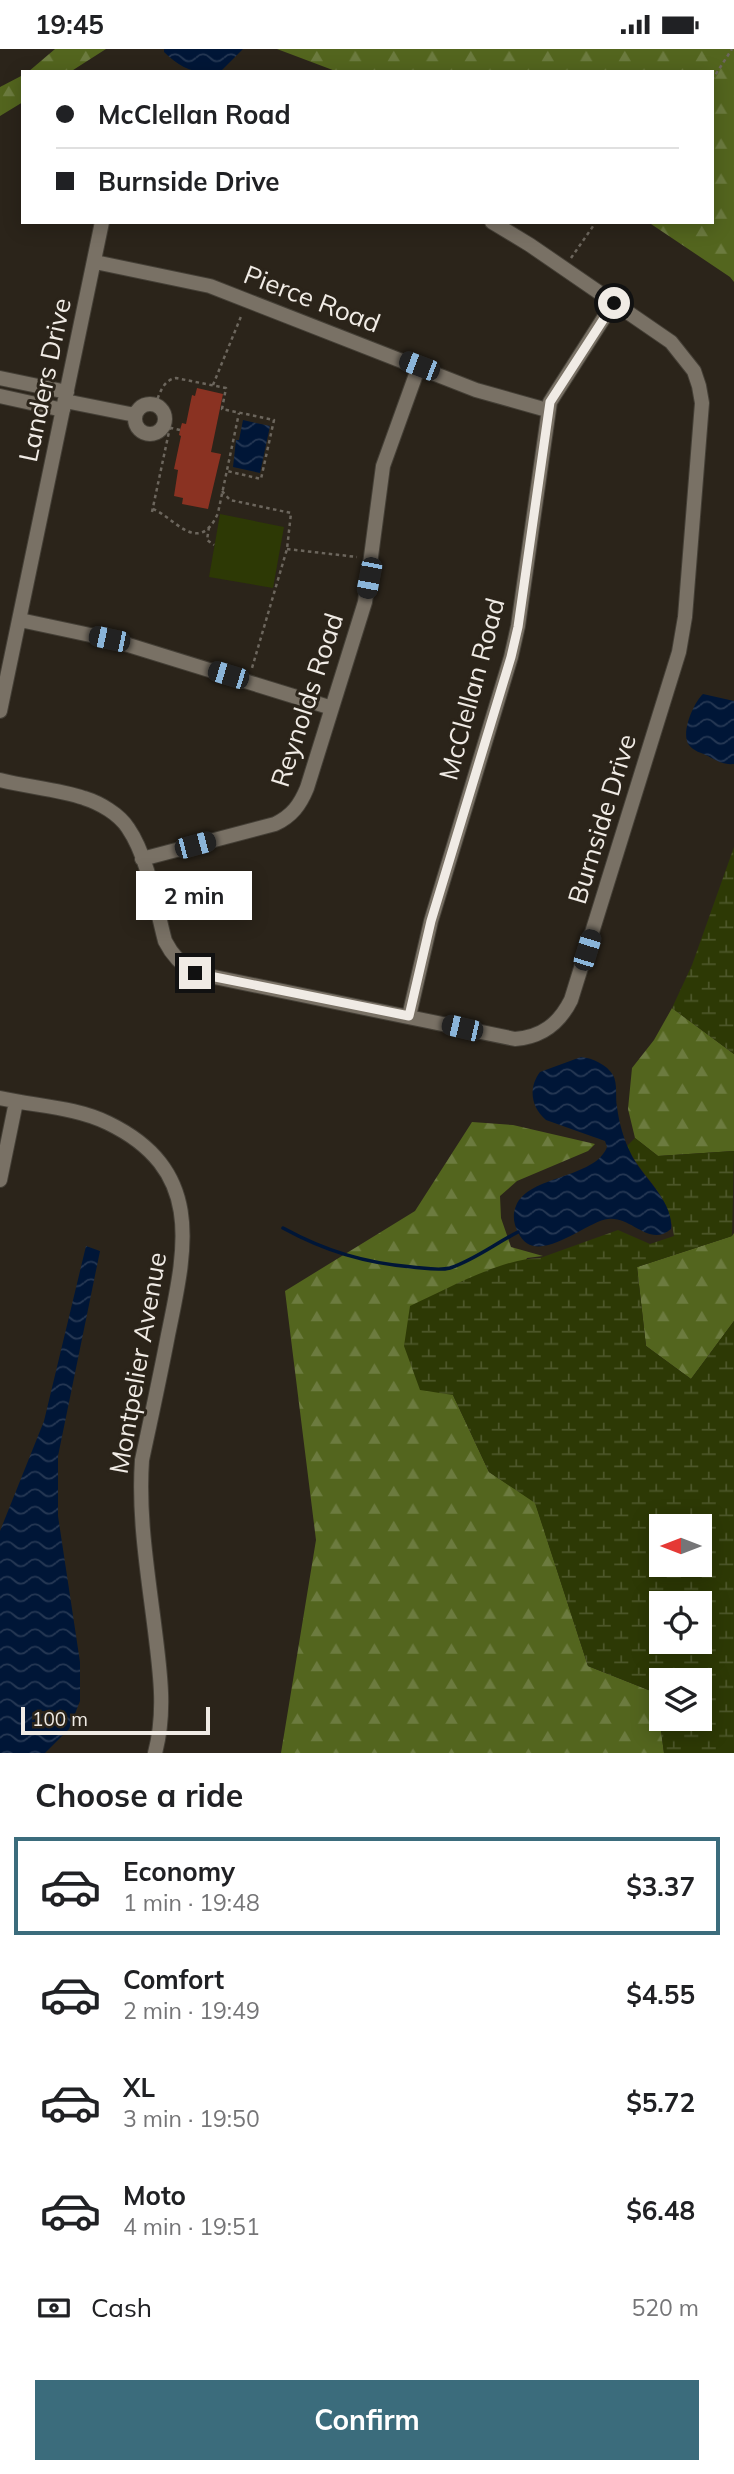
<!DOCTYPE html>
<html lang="en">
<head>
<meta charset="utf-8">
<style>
	body { margin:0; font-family:Mulish,sans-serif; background:#f2f2f2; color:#202124; height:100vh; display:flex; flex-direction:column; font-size:26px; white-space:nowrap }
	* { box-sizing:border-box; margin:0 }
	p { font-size:23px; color:#757577 }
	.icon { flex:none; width:38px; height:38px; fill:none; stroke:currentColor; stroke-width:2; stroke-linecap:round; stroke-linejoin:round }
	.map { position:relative; height:1704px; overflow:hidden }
	.side { display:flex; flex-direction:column; background:#fff; flex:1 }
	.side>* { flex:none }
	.top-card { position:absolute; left:21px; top:21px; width:693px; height:154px; border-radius:0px; box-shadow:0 4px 18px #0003; display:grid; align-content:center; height:154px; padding:0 35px; background:#fff }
	.needle { width:46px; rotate:270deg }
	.tools { position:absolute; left:649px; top:1465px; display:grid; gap:14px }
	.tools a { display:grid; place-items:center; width:63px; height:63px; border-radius:0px; background:#fff; box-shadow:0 4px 18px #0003; font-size:35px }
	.scale { position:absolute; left:21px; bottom:18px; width:189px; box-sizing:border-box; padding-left:7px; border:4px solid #f0ebe5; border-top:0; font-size:19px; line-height:24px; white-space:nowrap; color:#f0ebe5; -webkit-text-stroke:5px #2b241a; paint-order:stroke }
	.end { position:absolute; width:32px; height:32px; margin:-16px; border:9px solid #f0ebe5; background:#111; box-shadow:0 0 0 4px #111 }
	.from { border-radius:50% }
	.bubble { position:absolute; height:49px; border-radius:0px; background:#fff; box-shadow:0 4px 18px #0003; font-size:23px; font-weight:700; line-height:49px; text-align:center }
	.car { position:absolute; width:21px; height:42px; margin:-21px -10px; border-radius:9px; box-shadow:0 0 5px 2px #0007; background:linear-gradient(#222 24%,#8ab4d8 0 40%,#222 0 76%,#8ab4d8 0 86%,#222 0) }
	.top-card b { display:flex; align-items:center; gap:24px; height:66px; font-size:26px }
	.top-card b+b { border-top:2px solid #e0e0e0 }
	.top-card i { width:18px; height:18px; background:#202124 }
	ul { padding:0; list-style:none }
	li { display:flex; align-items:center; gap:21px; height:98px; margin:0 14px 10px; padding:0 21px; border:4px solid transparent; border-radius:0px }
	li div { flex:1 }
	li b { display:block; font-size:26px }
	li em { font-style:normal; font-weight:700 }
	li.active { border-color:#3b6c7c }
	li>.icon { width:63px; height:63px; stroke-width:1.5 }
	h2 { padding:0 35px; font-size:32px; line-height:84px }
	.pay { display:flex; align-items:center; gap:18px; height:77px; padding:0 35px; font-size:26px }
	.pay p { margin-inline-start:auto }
	.action { display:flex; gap:14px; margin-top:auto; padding:14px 35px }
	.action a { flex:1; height:80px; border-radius:0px; background:#3b6c7c; color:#fff; font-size:28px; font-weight:700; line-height:80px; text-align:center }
	.status { display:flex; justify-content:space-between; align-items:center; height:49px; padding:0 35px; background:#fff; direction:ltr }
	.status svg { height:19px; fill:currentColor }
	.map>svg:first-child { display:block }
	.green { fill:#2d3905 }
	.forest { fill:url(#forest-firs) }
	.wetland { fill:url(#wetland-marsh); fill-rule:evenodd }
	.water { fill:url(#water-waves) }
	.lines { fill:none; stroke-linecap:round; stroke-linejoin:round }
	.stream { stroke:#001637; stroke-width:3.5 }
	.building { fill:#8a3222 }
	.minor-casing { stroke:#443f36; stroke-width:16 }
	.path { stroke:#6c665d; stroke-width:2.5; stroke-dasharray:3.5 3.5; stroke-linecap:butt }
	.minor { stroke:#797165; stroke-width:14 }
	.route { stroke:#f0ebe5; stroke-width:9 }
	.labels { text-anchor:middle; stroke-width:6; stroke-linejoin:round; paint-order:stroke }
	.street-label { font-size:26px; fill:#f0ebe5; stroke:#2b241a }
</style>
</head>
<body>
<div class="status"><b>19:45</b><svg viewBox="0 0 49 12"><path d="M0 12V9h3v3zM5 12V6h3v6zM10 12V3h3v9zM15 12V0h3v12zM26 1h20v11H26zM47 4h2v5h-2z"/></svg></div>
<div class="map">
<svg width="734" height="1704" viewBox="0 0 734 1704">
	<defs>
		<pattern id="forest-firs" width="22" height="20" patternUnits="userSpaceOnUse" patternTransform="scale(1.75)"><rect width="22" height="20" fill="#53651e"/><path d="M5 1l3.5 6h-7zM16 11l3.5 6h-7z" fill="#6c7b3f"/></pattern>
		<pattern id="wetland-marsh" width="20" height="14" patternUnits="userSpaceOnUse" patternTransform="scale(1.75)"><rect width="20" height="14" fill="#2d3905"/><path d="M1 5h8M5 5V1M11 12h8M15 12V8" fill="none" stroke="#4c5629"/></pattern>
		<pattern id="water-waves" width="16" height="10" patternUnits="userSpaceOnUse" patternTransform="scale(1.75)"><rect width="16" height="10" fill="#001637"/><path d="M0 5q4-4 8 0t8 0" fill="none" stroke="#263854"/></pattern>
	</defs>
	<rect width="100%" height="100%" fill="#2b241a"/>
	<path class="green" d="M220,465L284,478L273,539L209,528Z"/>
	<path class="forest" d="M55,0H106L70,23H28Z
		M277,0H734V233L730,228L648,173H712V23H338Z
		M23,26V53L0,67V38Z
		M672,959L734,1005V1102L658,1107L635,1089L628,1060L632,1019L654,991Z
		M472,1073L513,1076L595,1095L588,1102L517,1132L500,1147L501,1169L511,1198L543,1207L527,1209L453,1346L489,1423L535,1453L588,1617L656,1644L664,1704H281L316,1491L285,1242L415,1162Z
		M734,1184V1272L691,1330L646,1297L637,1218L732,1187Z"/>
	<path class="wetland" d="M734,798V1005L672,959L692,916Z
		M635,1089L658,1107L734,1102L732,1187L637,1218L646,1297L691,1330L734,1272V1704H664L656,1644L588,1617L535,1454L489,1423L453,1346L420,1341L404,1297L410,1257C445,1241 502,1209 540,1209L618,1181L650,1195L674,1187C672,1174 669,1161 662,1149C651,1130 637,1119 627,1097ZM662,1477H700V1516H662ZM662,1554H700V1592H662ZM662,1631H700V1670H662Z"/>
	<path class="water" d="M164,0H243L222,21C198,27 181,20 164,3Z
		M243,371L270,377L260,424L233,418L236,391H239Z
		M703,645L734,652V715C724,716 717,712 708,707C702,704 693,702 689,696C680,684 694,653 703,645Z
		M581,1008C593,1009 607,1016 613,1026C618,1035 615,1048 617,1058C619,1074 624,1091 631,1105C642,1128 674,1152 671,1180C649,1199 632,1167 608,1170C586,1172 535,1221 518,1183C514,1176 512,1166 516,1157C528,1126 595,1130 607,1098L605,1092L546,1071C531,1058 528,1039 540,1023Z
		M86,1197L100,1202L58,1407V1467L80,1613V1652L69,1680L45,1704H0V1482L44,1372Z"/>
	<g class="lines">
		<path class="stream" d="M283,1179C325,1202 365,1214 412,1218C425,1219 438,1222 450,1219C474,1211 496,1194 518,1183"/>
	</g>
	<path class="building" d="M197,339L223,345L211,403L221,405L208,460L182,455L183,449L174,447L178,421L174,420L181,387L179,386L180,381L182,374L186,375L192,346L195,347Z"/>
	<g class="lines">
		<defs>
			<path id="minor" d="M95,213L210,237L476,341L547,361
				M0,329L67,343
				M0,347L63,361
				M65,352L135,366
				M135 370a15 15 0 1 1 30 0a15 15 0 1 1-30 0Z
				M20,571L109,590L332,659
				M0,662L102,173
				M0,731C27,738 58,740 84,749C100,754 119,765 128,779C148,808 156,858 165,892C172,906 181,916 195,924L515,990C542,988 559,975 571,951L679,603L685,568L702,354L699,337L694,322L671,293L530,196L492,173
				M142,810L275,775C292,767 300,756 307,739L365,553L383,417L419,317
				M409,967L431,872L511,608L518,577L550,353L614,253
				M0,1049C35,1057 76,1058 108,1074C205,1121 186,1199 168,1286C160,1328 151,1369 142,1411C138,1468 148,1525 155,1582C160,1623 166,1663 155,1704
				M0,1131L16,1053"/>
		</defs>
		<use href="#minor" class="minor-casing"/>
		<path class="path" d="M712,31L732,0
			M571,209L596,173
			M213,336L242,265
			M155,356C160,344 163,331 176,329L226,339L222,360L274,371L261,430L227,422
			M163,377L180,381
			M222,442L230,451L291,464L287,500L252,619
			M153,460C174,468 199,508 218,464L239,364
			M152,463L170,378
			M209,478L207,491L214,496
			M287,500L357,508"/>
		<use href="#minor" class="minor"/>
	</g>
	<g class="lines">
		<path class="route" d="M195,924L409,967L431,872L511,608L518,578L550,353L614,254"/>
	</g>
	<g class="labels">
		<g class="street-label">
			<text transform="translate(312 250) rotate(21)" y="9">Pierce Road</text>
			<text transform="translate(45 331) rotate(-78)" y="9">Landers Drive</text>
			<text transform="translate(472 640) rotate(-75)" y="9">McClellan Road</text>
			<text transform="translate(307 651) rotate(-72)" y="9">Reynolds Road</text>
			<text transform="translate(602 770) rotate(-73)" y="9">Burnside Drive</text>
			<text transform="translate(138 1314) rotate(-80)" y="9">Montpelier Avenue</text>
		</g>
	</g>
</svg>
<div class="tools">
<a><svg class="needle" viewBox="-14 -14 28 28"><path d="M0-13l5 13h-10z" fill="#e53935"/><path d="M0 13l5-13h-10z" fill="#757577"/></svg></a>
<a><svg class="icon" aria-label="locate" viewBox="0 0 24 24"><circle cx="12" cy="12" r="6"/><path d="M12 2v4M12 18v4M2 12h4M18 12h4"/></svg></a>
<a><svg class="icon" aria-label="layers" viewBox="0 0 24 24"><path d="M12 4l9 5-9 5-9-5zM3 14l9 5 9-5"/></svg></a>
</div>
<div class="scale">100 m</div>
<i class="end from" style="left:614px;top:254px"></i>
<i class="end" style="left:195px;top:924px"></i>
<div class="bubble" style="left:136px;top:822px;width:116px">2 min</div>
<i class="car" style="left:419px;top:317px;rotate:291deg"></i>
<i class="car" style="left:369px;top:529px;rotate:191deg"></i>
<i class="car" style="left:109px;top:590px;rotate:282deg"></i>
<i class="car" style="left:228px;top:626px;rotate:287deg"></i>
<i class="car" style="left:195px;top:796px;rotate:75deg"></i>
<i class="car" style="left:587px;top:901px;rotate:17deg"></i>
<i class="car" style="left:462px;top:979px;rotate:283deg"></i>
<div class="top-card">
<b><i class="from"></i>McClellan Road</b>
<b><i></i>Burnside Drive</b>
</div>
</div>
<section class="side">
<h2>Choose a ride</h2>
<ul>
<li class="active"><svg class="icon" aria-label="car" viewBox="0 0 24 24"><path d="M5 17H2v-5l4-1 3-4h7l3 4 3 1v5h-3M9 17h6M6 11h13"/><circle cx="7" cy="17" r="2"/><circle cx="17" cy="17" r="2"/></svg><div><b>Economy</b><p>1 min · 19:48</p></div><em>$3.37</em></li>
<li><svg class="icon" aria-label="car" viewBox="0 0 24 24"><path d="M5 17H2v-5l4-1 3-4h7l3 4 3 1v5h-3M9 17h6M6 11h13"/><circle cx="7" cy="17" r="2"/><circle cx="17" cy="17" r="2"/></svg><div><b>Comfort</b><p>2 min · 19:49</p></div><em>$4.55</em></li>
<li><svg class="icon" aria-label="car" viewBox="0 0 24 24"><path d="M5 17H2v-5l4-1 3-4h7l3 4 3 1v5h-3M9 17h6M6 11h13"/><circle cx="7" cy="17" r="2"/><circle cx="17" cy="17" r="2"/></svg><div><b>XL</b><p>3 min · 19:50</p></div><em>$5.72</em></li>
<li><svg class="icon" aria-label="car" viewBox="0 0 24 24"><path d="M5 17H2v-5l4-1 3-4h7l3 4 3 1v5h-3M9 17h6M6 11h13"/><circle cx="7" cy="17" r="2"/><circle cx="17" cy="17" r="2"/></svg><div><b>Moto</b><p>4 min · 19:51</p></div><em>$6.48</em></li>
</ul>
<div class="pay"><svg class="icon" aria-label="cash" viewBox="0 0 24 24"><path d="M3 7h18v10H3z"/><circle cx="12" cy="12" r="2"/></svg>Cash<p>520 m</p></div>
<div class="action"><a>Confirm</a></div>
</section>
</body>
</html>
